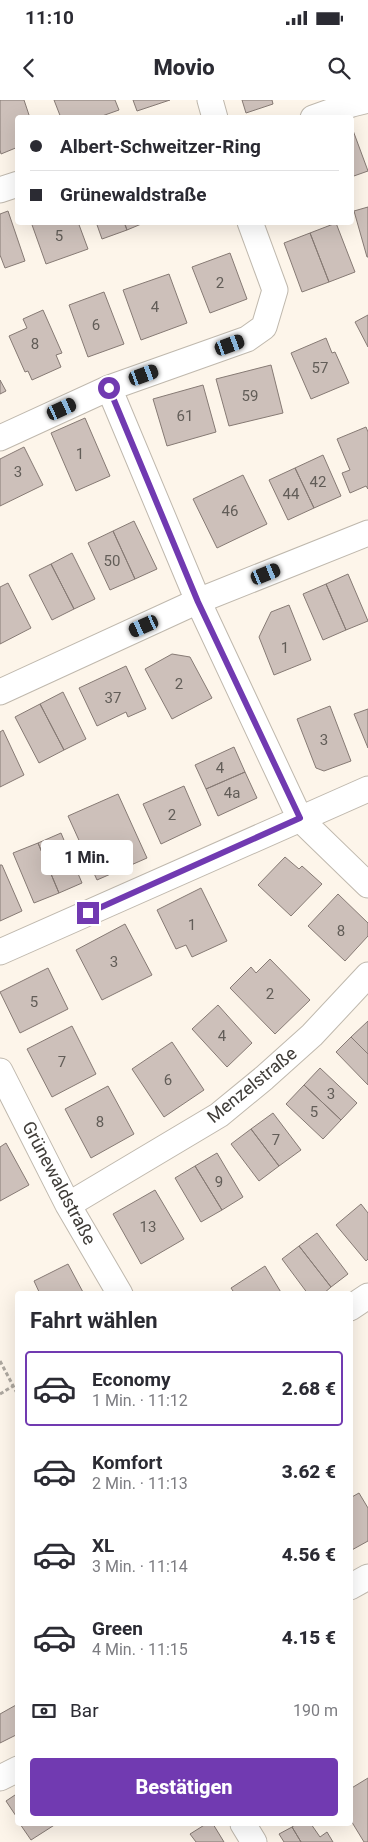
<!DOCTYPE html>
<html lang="de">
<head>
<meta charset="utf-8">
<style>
	body { margin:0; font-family:Roboto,sans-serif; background:#f7f7f7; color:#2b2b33; height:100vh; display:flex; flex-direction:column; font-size:19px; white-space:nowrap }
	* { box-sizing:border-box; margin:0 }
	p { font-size:16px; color:#7c7c81 }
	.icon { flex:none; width:28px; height:28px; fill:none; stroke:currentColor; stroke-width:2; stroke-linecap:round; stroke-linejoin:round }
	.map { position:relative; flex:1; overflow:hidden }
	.panel { position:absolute; left:15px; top:1191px; width:338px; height:535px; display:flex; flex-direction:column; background:#fff; border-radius:5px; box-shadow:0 5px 20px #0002 }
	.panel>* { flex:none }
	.top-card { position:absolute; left:15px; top:15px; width:339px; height:110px; border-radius:5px; box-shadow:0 5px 20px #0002; display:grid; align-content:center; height:110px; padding:0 15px; background:#fff }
	.end { position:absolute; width:22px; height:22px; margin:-11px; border:6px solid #713ab1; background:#fff; box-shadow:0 0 0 2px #fff }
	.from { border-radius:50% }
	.bubble { position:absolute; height:35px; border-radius:5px; background:#fff; box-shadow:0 5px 20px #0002; font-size:16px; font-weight:800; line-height:35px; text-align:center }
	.car { position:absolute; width:15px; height:30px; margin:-15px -8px; border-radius:6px; box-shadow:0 0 4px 1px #0007; background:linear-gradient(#222 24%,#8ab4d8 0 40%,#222 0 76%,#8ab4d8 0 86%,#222 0) }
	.top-card b { display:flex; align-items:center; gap:18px; height:48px; font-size:19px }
	.top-card b+b { border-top:1px solid #e1e1e2 }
	.top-card i { width:12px; height:12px; background:#2b2b33 }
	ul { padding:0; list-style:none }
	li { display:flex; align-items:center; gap:15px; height:75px; margin:0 10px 8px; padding:0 5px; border:2px solid transparent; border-radius:5px }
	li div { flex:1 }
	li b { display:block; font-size:19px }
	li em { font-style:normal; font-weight:800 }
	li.active { border-color:#713ab1 }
	li>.icon { width:45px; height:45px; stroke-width:1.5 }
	h2 { padding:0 15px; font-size:22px; line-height:60px }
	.pay { display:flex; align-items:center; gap:12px; height:55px; padding:0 15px; font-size:19px }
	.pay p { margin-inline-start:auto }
	.primary-button { display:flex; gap:10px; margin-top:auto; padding:10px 15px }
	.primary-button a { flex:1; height:58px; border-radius:5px; background:#713ab1; color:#fff; font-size:20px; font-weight:800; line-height:58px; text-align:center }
	.status { display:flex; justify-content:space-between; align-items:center; height:35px; padding:0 25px; background:#fff; direction:ltr }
	.status svg { height:14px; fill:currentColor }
	header { display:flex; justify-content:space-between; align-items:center; height:65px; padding:0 15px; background:#fff; font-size:22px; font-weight:800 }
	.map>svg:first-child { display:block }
	.building { fill:#cdc0ba; stroke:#867a74 }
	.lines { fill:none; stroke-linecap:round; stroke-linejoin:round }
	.minor-casing { stroke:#bfb8ad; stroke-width:27 }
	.path { stroke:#ada79f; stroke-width:3; stroke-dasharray:4 2.5; stroke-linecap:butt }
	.minor { stroke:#fff; stroke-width:25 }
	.route { stroke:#713ab1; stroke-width:6 }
	.labels { text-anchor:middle; stroke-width:4; stroke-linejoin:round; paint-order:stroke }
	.number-label { font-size:15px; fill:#625d58 }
	.street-label { font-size:18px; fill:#3f3c38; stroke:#fff }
</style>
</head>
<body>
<div class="status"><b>11:10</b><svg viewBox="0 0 49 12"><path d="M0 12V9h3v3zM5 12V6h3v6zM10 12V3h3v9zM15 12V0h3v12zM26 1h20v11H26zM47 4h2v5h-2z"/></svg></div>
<header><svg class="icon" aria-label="back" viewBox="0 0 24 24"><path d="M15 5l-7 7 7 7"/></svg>Movio<svg class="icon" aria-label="search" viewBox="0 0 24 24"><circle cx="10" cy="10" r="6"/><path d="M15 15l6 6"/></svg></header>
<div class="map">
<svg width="368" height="1742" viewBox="0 0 368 1742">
	<rect width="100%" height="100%" fill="#fdf5ea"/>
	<path class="building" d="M0,0H24L30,18H18V47L1,54L0,50Z
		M54,0H115L119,10L102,16L103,18H61Z
		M133,0H170L137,11Z
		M242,0H272L273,4L246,13Z
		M351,25L368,71L351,77Z
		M368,107V157H367L354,111Z
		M8,111L25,161L5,168L0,155V114Z
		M31,122H78L88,149L46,164Z
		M96,122H124L127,130L102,139Z
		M124,122H146L127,130Z
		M336,123L355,172L329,182L310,133Z
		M310,133L329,182L302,192L284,143Z
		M230,153L247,199L210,213L192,167Z
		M169,174L187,223L141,240L123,190Z
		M104,192L124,244L88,257L69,205Z
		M43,210L62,253L56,255L61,267L32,280L28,271L25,272L9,236L27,228L23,219Z
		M368,215V247L355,222Z
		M326,238L332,253L335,252L349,283L311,299L291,253Z
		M271,265L283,313L229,326L216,279Z
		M0,280L6,291L0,294Z
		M203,285L216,332L167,346L153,299Z
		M85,318L110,376L76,391L51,333Z
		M366,327L368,332V389L366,386L350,393L342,373L350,370L337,339Z
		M24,347L43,385L0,406V359Z
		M323,355L341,396L314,408L295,368Z
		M295,368L314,408L288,420L269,380Z
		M243,375L267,424L217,448L193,399Z
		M134,421L157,469L135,479L113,431Z
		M113,431L135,479L110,490L88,443Z
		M72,453L95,499L74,509L51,464Z
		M51,464L74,509L52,520L29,475Z
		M348,474L368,521L346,530L326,484Z
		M8,483L31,528L0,544V487Z
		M326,484L346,530L323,540L303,494Z
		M289,505L311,560L274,575L259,537L271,512Z
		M172,554L190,557L212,598L172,619L145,569Z
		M126,566L146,609L128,617L126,612L97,626L79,588Z
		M63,592L86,639L64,650L40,604Z
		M40,604L64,650L39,663L15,617Z
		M330,606L351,661L324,671L316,668L297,619Z
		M368,609V648L354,614Z
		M3,630L24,675L0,687V632Z
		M234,647L245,672L206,689L195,665Z
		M245,672L257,698L218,716L206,689Z
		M184,686L201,725L161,744L143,704Z
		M118,694L147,758L97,780L68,716Z
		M61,733L82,783L59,793L38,743Z
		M38,743L59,793L34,803L13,753Z
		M285,757L299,769L302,766L322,784L291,816L258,785Z
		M0,765H2L22,811L0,821Z
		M201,788L227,841L192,857L186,845L176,849L157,810Z
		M338,794L368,823V836L345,861L308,826Z
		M125,824L152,875L102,900L76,850Z
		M270,859L310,900L275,934L230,888L251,867L256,873Z
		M48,868L68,909L20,933L0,892Z
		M218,905L252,943L227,967L192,929Z
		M368,921V954L351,937Z
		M72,926L96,974L52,997L27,949Z
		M351,937L368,954V985L336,952Z
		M172,942L204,990L164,1017L132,969Z
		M320,968L357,1003L341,1020L304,985Z
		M304,985L341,1020L323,1039L286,1004Z
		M108,986L134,1034L91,1058L65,1009Z
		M273,1013L301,1050L279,1066L251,1029Z
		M251,1029L279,1066L259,1081L231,1044Z
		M6,1043L29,1085L0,1101V1047Z
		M217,1053L243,1097L222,1110L195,1066Z
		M195,1066L222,1110L201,1122L175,1078Z
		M155,1090L184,1139L141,1164L113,1114Z
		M361,1104L368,1113V1159L366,1161L336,1125Z
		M317,1133L348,1174L331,1187L299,1146Z
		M299,1146L331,1187L323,1194H308L282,1159Z
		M68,1164L84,1194H40L34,1181Z
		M265,1166L282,1194H235L231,1188Z
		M359,1393L368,1408V1441L350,1451V1398Z
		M16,1605L18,1609V1634L0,1643V1614Z
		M368,1678V1742H364L350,1719V1689Z
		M18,1693V1719L6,1701Z
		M20,1724H56L31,1740Z
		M206,1724H213L224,1742H196L190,1734Z
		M296,1724H311L320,1737L327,1732L333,1742H301L292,1727Z
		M292,1727L301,1742H284L279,1734Z"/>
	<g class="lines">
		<defs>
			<path id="minor" d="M210,0L215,18
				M313,18L352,4L368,0
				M0,90L18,84
				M109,288L198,501L300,719L368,785
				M0,338L109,288L247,239L264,227L275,190L250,122
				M0,592L198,501L368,433
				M0,852L368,689
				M0,971L68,1105L120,1194
				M68,1105L219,1015L264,978L312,935L368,875
				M350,1208L368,1196
				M350,1487L368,1477
				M0,1678L18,1669
				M243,1724L254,1742"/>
		</defs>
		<use href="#minor" class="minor-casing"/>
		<path class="path" d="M0,1261L18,1295
			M0,1294L13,1286"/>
		<use href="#minor" class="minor"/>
	</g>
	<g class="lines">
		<path class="route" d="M88,813L300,718L198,502L109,288"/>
	</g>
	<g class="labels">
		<g class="number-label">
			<text x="59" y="141">5</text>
			<text x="220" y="188">2</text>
			<text x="155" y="212">4</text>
			<text x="96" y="230">6</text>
			<text x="35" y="249">8</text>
			<text x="320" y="273">57</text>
			<text x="250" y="301">59</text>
			<text x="185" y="321">61</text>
			<text x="80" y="359">1</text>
			<text x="18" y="377">3</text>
			<text x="318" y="387">42</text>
			<text x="291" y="399">44</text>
			<text x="230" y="416">46</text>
			<text x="112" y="466">50</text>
			<text x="285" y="553">1</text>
			<text x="179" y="589">2</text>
			<text x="113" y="603">37</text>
			<text x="324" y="645">3</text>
			<text x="220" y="673">4</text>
			<text x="232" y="698">4a</text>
			<text x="172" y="720">2</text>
			<text x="192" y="830">1</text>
			<text x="341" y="836">8</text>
			<text x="114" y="867">3</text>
			<text x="270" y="899">2</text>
			<text x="34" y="907">5</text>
			<text x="222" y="941">4</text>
			<text x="62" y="967">7</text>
			<text x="168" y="985">6</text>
			<text x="331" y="999">3</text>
			<text x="314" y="1017">5</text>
			<text x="100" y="1027">8</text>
			<text x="276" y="1045">7</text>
			<text x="219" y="1087">9</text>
			<text x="148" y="1132">13</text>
		</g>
		<g class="street-label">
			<text transform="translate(252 985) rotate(-39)" y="6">Menzelstraße</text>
			<text transform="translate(59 1083) rotate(62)" y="6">Grünewaldstraße</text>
		</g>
	</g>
</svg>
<i class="end from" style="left:109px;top:288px"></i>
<i class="end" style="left:88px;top:813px"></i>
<div class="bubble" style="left:41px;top:740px;width:92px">1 Min.</div>
<i class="car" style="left:230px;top:245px;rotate:70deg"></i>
<i class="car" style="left:144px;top:275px;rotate:70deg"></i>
<i class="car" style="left:62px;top:309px;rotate:65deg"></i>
<i class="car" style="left:266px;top:474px;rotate:68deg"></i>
<i class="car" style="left:144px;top:526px;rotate:246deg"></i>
<div class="top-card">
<b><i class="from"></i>Albert-Schweitzer-Ring</b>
<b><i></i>Grünewaldstraße</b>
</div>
<section class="panel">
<h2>Fahrt wählen</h2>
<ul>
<li class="active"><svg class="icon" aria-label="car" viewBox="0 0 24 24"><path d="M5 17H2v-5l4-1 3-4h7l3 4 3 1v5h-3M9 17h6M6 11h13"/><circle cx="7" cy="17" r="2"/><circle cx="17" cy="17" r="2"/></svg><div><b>Economy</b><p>1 Min. · 11:12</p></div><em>2.68 €</em></li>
<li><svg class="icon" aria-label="car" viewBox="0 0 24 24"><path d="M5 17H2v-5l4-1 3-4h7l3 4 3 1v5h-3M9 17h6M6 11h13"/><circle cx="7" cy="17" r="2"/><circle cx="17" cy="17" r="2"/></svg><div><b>Komfort</b><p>2 Min. · 11:13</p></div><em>3.62 €</em></li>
<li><svg class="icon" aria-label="car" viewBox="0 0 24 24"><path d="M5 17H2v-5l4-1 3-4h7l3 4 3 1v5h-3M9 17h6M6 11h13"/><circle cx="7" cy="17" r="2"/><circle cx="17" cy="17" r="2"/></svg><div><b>XL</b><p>3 Min. · 11:14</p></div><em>4.56 €</em></li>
<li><svg class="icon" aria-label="car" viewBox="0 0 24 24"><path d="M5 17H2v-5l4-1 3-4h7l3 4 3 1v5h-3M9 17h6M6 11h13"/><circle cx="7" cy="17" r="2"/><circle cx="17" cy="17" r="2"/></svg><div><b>Green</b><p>4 Min. · 11:15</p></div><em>4.15 €</em></li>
</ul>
<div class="pay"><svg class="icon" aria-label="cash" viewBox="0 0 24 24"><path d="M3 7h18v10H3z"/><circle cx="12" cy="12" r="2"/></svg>Bar<p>190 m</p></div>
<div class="primary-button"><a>Bestätigen</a></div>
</section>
</div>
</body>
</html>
